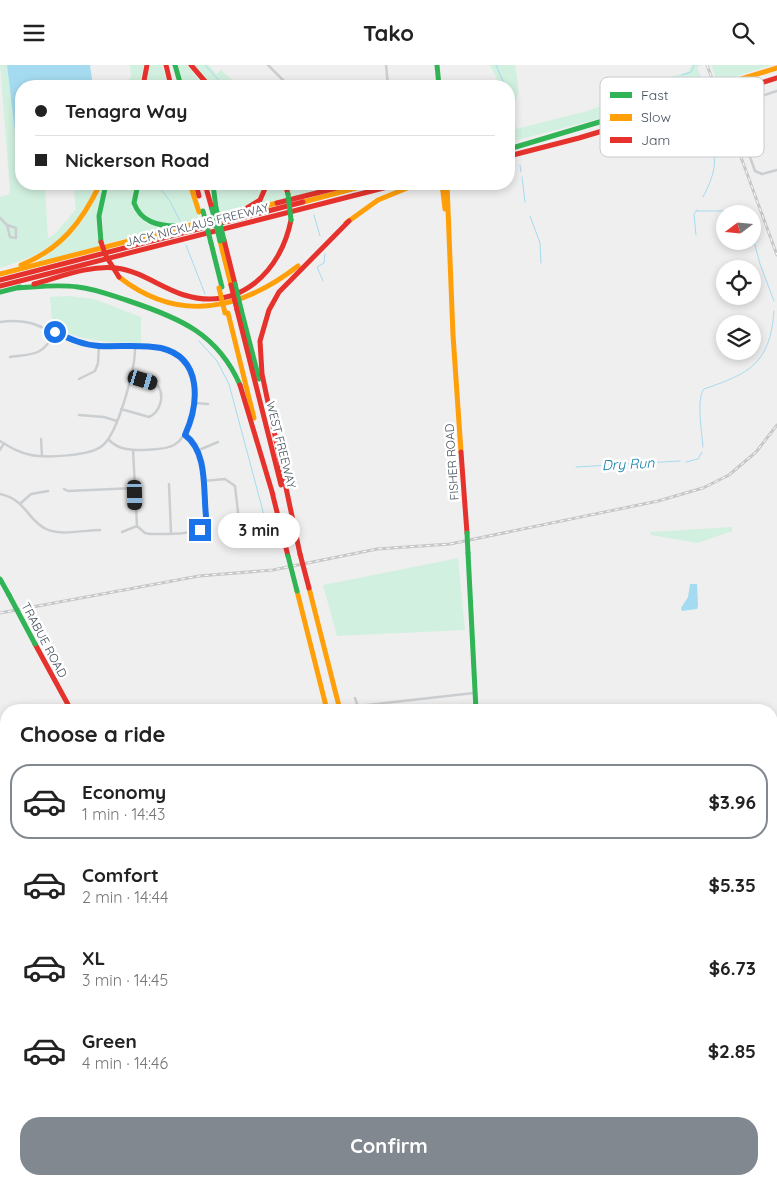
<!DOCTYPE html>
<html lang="en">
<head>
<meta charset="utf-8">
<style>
	body { margin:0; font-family:Quicksand,sans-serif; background:#f2f2f2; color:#222; height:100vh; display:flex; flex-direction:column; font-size:19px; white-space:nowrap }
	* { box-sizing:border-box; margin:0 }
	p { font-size:16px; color:#767676 }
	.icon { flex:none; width:28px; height:28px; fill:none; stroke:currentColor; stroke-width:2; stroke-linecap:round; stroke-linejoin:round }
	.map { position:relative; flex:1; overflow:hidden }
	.drawer { position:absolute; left:0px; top:639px; width:778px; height:481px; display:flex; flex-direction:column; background:#fff; border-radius:20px 20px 0 0; box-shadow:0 2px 8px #0003 }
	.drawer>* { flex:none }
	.top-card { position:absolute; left:15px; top:15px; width:500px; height:110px; border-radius:20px; box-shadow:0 2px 8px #0003; display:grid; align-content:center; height:110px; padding:0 20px; background:#fff }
	.needle { width:32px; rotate:254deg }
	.buttons { position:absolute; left:716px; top:140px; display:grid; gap:10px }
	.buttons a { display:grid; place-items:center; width:45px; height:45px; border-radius:50%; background:#fff; box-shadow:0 2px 8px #0003; font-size:25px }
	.end { position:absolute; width:22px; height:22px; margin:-11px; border:6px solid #1a73e8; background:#fff; box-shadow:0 0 0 2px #fff }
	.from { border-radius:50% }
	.bubble { position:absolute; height:35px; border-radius:18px; background:#fff; box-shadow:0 2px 8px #0003; font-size:16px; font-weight:700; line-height:35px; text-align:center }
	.car { position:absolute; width:15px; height:30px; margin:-15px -8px; border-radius:6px; box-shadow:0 0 4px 1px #0007; background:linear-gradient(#222 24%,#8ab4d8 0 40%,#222 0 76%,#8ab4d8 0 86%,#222 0) }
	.top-card b { display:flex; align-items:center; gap:18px; height:48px; font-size:19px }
	.top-card b+b { border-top:1px solid #e0e0e0 }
	.top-card i { width:12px; height:12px; background:#222 }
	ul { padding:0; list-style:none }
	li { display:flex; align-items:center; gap:15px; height:75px; margin:0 10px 8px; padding:0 10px; border:2px solid transparent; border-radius:20px }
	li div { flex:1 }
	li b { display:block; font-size:19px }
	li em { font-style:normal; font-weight:700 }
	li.active { border-color:#818890 }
	li>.icon { width:45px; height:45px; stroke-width:1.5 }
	h2 { padding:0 20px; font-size:22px; line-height:60px }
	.action { display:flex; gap:10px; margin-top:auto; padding:10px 20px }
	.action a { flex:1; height:58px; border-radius:20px; background:#818890; color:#fff; font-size:20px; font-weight:700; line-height:58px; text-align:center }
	header { display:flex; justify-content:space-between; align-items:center; height:65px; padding:0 20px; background:#fff; font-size:22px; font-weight:700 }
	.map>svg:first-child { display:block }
	.commercial { fill:#e5e3dc }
	.green { fill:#d2f0df }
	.water { fill:#a5dbf0 }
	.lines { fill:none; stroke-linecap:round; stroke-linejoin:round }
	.stream { stroke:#a5dbf0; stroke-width:1 }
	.street { stroke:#cbced0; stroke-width:2.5 }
	.fast { stroke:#30b455; stroke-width:5 }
	.slow { stroke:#ff9f0a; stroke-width:5 }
	.jam { stroke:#e5322d; stroke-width:5 }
	.rail-casing { stroke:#c5c7c9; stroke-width:3 }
	.rail { stroke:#fff; stroke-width:1; stroke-dasharray:4; stroke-linecap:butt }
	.fast-bridge { stroke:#30b455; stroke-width:5 }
	.slow-bridge { stroke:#ff9f0a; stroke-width:5 }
	.jam-bridge { stroke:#e5322d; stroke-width:5 }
	.route { stroke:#1a73e8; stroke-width:6 }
	.labels { text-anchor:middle; stroke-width:5; stroke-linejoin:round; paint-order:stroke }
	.street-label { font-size:12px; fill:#45505d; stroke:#fff }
	.water-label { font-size:14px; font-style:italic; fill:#077ca7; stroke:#fff }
	.key { fill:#fff; stroke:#c7cace; stroke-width:1 }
	.key-label { font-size:14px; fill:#45505d }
</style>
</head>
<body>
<header><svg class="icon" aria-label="menu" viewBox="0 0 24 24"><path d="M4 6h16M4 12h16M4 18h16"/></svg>Tako<svg class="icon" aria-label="search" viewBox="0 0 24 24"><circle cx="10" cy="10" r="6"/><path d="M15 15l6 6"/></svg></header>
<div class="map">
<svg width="777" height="1119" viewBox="0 0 777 1119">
	<rect width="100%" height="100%" fill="#f0efef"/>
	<path class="commercial" d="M79,1114H267L270,1119H81Z
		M555,1114H626L627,1119H545Z"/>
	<path class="green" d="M0,0H7L21,119L29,121L57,119L45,123L48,173L56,168L76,144L74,127L79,119H98C71,171 57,185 0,203V132L9,129L10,125Z
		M130,0H144L139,21H126L131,11Z
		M150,0H162L168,21H146Z
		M178,0H187L203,21H183Z
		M195,0H209L216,9L221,5L239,21H212Z
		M490,0H515C517,14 524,35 509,41V21H498L496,12Z
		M692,0H702L697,2L705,21L591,56L509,77V53L514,52L516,64L587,46L622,33L626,23L688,7Z
		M711,0H773L717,17Z
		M103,119L97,150L99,181L33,199C72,174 82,160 103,119Z
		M109,119H136C133,130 137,152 148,159C154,162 162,162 167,164L104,179L102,147Z
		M139,119H188L199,155C169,161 126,165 139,119Z
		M215,119H265C257,142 240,143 219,150Z
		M268,119H282L287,133L255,141Z
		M288,119H343L292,132Z
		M69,231L94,234L141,252V278C102,277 84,277 49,260L52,255L50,232Z
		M732,462V466L698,478L651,470L650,467Z
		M458,493L465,565L337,571L323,520Z
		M6,1003V1082L0,1085V1006Z
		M325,1114H387L390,1119H327Z"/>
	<path class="water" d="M7,0H90L93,21H21V117Z
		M690,519H697L698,541L697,544L682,546L681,543L688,532Z"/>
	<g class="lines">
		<path class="stream" d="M205,0L224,21
			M496,0L505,21
			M682,10L691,7L694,0
			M629,36L626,29L630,23L676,12
			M644,67L649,75C698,68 734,74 703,132
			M520,100L521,107
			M522,112L525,137
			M157,119L170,136L180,156
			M306,119L307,122
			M696,146H729L738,149
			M314,150L320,171
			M530,151L540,178L541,198
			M752,169L760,199L774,236
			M696,170L694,149L697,145
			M186,180L205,229
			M323,216L317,202L324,198L325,189
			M199,276L217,296L229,319L269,469
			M703,382C702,368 696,333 704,324C751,308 770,298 774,246
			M686,397L698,394L702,387
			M576,402L680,396"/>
		<path class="street" d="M268,0L289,21
			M386,0L388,21
			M777,26L740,38L733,45L755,106L762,109L777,105
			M0,153L7,160L10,172L16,173V163L7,160
			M0,257C40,251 49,272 83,278C108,283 143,275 166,285C196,298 199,328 190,356C187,366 183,375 174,380C165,385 154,384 144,385C130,385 119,385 109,375
			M10,292C34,289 43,291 55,267
			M79,314L95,306L98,298L99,281
			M195,338L208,339
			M121,344L149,352C160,347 165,331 158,321L131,311
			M79,350L104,352L117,356
			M41,374L42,391
			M0,376C10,382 19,388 31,390C46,393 90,391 102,381C118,369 136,302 135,281
			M0,385L4,378
			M133,385L137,461
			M199,385L218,377
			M203,416L225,414L235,421L240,464
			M169,419L171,468
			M64,424L68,426L135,423
			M0,429C27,435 26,454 46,464C60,471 84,465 100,465
			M21,438L31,429L48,426
			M137,461L145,468L150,469C167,468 204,474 207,451C203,425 208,386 185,370
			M122,467L137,461
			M355,633L359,645
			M358,641L474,628
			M21,1114L23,1119
			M75,1114L77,1119
			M700,1114L703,1119
			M746,1114L761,1117
			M171,1118L172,1119
			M710,1119L722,1114"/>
		<path class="fast" d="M175,0L181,21
			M437,0L439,21
			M509,84L703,26
			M138,119L134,138C141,157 158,161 176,161
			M213,119L216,143
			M101,177L99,151L106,119
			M211,178L222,222
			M17,223C37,222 57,219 78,222C96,224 113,231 129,236C180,253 218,269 240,320
			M0,227L20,222
			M241,244L259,314
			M468,488L476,645
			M0,514L9,530
			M771,665L777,664
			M771,951L777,945
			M0,1000L6,998
			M528,1114L530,1119"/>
		<path class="slow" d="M728,18L777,3
			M190,119L199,147
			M442,119L445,144
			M447,119L453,270L461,387
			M303,137L371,119
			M346,158L378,135L417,119
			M220,176L231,220
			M21,200C61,184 82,157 100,119
			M0,209L277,138
			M119,212C179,259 241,245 298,201
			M228,248L254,353
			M309,523L340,645
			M297,526L327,645
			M267,1114L270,1119
			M446,1114L447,1119
			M461,1114L462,1119"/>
		<path class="jam" d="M166,0L171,21
			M191,0L209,21
			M143,21L147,0
			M731,27L777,13
			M509,91L579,73L706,35
			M196,119L199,131
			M205,119L212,144
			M285,119L288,129
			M277,138L352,119
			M247,143L260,135L267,119
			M224,175L235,219
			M0,215L303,137
			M34,219C60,212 89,200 116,203C141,206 161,223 184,230C240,247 281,206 291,155
			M0,221L399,119
			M237,245L281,420
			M240,320L273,430
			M461,387L467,468
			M272,427L288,491
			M300,489L262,309L260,276L269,245L279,227L349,156
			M35,579L71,645
			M0,831H6
			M626,1114L627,1119
			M511,1117L523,1119
			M418,1119L421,1114
			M488,1119L502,1114"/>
		<defs>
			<path id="rail" d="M707,0L777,190
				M0,548L199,511L273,505L377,484L450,479L658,436L703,423L729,410L756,387L777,360"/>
		</defs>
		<use href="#rail" class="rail-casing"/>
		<use href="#rail" class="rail"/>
		<path class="fast-bridge" d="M703,26L728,18
			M288,129L291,155
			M216,143L224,175
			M212,144L220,176
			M203,146L211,178
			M235,219L241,244
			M467,468L468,488
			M288,491L297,526
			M9,530L35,579"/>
		<path class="slow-bridge" d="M219,223L225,248"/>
		<path class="jam-bridge" d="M706,35L731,27
			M101,177L106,191L119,212
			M231,220L237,245
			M300,489L309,523"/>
	</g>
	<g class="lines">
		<path class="route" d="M55,267C70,274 83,280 99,281C119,282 141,279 161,283C203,293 199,339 185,370C208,387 203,425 206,451L205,459L200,465"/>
	</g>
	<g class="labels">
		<g class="street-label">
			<text transform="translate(197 160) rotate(-14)" y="4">JACK NICKLAUS FREEWAY</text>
			<text transform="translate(281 380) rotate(76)" y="4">WEST FREEWAY</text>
			<text transform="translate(452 397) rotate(-94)" y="4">FISHER ROAD</text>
			<text transform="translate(44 575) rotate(62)" y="4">TRABUE ROAD</text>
		</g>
		<g class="water-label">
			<text transform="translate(628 399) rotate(-3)" y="5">Dry Run</text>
		</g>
	</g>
	<rect x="600" y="12" width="164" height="80" rx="8" class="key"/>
	<rect x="610" y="27" width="22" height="6" fill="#30b455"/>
	<rect x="610" y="49" width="22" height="7" fill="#ff9f0a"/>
	<rect x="610" y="72" width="22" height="6" fill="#e5322d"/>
	<g class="key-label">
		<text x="641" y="35">Fast</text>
		<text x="641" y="57">Slow</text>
		<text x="641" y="80">Jam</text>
	</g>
</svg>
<div class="buttons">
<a><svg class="needle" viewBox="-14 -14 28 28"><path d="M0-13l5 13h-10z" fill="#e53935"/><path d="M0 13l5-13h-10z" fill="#767676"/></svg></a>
<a><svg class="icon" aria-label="locate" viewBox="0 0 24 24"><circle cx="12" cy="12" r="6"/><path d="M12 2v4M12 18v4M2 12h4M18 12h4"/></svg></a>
<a><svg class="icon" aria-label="layers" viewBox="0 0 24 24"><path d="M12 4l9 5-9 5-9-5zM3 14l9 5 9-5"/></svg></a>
</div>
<i class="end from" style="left:55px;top:267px"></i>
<i class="end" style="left:200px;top:465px"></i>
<div class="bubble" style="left:218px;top:448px;width:82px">3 min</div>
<i class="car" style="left:143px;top:315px;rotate:107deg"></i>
<i class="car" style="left:135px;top:430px;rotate:179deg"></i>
<div class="top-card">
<b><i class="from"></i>Tenagra Way</b>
<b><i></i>Nickerson Road</b>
</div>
<section class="drawer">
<h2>Choose a ride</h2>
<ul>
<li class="active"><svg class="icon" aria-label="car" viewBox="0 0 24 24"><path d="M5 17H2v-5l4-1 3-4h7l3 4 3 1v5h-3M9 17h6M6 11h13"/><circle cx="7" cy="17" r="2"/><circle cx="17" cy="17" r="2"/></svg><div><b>Economy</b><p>1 min · 14:43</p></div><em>$3.96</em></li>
<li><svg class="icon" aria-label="car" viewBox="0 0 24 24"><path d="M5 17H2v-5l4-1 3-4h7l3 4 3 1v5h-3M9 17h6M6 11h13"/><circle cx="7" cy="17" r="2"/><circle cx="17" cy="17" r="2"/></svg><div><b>Comfort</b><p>2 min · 14:44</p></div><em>$5.35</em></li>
<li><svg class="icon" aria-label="car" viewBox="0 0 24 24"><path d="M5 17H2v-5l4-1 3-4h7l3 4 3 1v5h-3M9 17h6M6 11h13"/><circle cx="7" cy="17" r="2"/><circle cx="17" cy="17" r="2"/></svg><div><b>XL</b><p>3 min · 14:45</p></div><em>$6.73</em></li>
<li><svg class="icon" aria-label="car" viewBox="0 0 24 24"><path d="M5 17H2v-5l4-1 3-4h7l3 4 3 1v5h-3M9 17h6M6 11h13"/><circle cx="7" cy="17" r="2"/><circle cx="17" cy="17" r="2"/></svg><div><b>Green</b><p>4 min · 14:46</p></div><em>$2.85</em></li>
</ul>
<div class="action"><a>Confirm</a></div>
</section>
</div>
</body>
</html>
